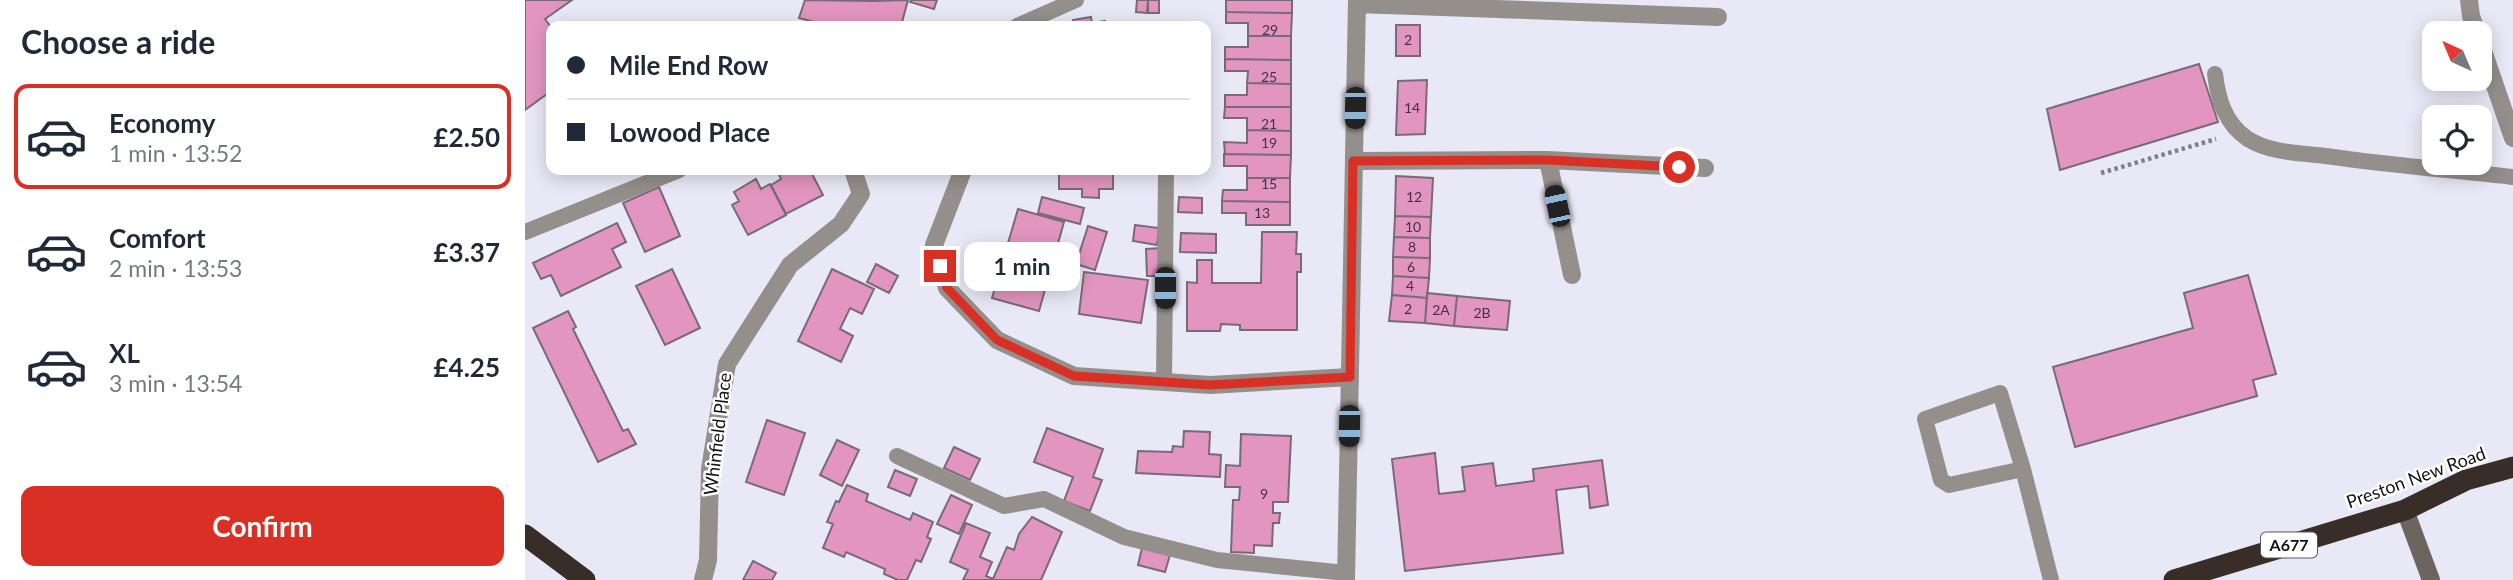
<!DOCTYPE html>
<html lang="en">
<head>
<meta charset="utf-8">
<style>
	body { margin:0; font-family:Lato,sans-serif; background:#f2f2f3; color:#1f2937; height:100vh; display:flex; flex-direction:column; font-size:26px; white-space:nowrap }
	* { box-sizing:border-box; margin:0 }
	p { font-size:23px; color:#747a83 }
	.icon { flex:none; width:38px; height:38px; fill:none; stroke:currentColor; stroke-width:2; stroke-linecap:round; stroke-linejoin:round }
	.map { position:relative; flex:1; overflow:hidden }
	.details { display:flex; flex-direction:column; background:#fff; width:525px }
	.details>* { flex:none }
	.guide { position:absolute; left:21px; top:21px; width:665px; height:154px; border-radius:14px; box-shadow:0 4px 18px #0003; display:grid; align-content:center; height:154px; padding:0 21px; background:#fff }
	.needle { width:46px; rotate:316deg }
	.controls { position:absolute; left:1897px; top:21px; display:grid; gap:14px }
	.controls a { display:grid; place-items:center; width:70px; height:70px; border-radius:14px; background:#fff; box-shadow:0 4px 18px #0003; font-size:35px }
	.end { position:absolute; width:32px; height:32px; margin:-16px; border:9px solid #d93025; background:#fff; box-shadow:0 0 0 4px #fff }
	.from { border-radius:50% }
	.bubble { position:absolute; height:49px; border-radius:14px; background:#fff; box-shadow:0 4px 18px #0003; font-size:23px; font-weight:700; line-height:49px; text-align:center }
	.car { position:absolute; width:21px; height:42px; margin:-21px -10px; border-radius:9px; box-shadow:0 0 5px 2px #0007; background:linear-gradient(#222 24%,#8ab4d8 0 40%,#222 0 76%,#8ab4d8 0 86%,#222 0) }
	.guide b { display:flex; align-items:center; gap:24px; height:66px; font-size:26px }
	.guide b+b { border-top:2px solid #e0e1e3 }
	.guide i { width:18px; height:18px; background:#1f2937 }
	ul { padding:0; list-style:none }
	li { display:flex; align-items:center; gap:21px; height:105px; margin:0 14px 10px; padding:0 7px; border:4px solid transparent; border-radius:14px }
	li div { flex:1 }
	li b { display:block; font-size:26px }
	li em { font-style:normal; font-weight:700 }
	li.selected { border-color:#d93025 }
	li>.icon { width:63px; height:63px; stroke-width:1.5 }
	h2 { padding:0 21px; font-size:32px; line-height:84px }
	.cta { display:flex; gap:14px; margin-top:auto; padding:14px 21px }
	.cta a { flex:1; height:80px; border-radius:14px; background:#d93025; color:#fff; font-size:28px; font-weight:700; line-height:80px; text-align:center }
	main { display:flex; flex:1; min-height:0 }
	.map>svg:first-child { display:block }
	.building { fill:#e295c0; stroke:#786b72; stroke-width:2 }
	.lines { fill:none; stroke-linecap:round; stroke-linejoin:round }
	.path { stroke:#807f89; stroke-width:4.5; stroke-dasharray:3.5 3.5; stroke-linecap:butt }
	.lane { stroke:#958f8b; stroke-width:16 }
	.street { stroke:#958f8b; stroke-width:18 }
	.secondary { stroke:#6c645f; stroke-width:18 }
	.highway { stroke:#382e27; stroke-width:21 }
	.route { stroke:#d93025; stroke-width:9 }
	.labels { text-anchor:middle; stroke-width:5; stroke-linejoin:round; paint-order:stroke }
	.number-label { font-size:14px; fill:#453240 }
	.shield { fill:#fff; stroke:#58585c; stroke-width:2 }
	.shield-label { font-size:16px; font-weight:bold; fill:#111116 }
	.street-label { font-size:18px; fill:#111116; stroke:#fff }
</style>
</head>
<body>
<main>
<section class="details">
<h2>Choose a ride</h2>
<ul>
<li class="selected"><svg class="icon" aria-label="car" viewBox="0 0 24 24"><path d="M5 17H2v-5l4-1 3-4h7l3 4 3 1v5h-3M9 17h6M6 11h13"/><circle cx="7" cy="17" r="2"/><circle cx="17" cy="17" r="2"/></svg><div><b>Economy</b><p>1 min · 13:52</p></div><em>£2.50</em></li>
<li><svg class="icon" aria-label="car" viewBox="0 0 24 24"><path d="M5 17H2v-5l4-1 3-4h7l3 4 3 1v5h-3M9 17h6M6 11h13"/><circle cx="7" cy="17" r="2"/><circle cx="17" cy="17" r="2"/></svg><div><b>Comfort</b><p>2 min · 13:53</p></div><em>£3.37</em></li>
<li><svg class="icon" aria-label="car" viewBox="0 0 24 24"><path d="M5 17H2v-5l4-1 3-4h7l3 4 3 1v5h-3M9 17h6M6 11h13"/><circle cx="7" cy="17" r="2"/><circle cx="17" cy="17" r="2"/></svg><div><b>XL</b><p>3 min · 13:54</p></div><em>£4.25</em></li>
</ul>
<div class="cta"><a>Confirm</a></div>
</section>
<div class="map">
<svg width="1988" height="580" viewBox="0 0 1988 580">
	<rect width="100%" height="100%" fill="#e9e8f6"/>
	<path class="building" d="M0,0H47L20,19L26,27V91L0,110Z
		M280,0L348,1L383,0L376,26H304L274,18Z
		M386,0H412L409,9L385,2Z
		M612,0H623L622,13L611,12Z
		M623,0H634V13H623Z
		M701,0H767V13L701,12Z
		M701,12L767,13L766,36H723V23H701Z
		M566,17L567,23L580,21L581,26H549L548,20Z
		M871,25H895V56H871Z
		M723,36H766V60L700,59V47H723Z
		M700,59L766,60V84L722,83L723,71H700Z
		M1674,64L1693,122L1535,170L1522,109Z
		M902,80L900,134L871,135L873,81Z
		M722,83L766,84V107H700V95H722Z
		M700,107H766V131L722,130V118H699Z
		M722,130L766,131V155L700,154L699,142L722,143Z
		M699,154L766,155L765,178H722V166H699Z
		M252,170H285L298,195L261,214L246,185L256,179Z
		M534,170H588V189H574V198L557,197V189H534Z
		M871,176L908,178L906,217L870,216Z
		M722,178H765V202L697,201L698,190H722Z
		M231,179L236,189L245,184L261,215L223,235L207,205L214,201L209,192Z
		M134,187L155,236L120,252L98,203Z
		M517,197L559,208L555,224L513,213Z
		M654,197L677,198V213L653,212Z
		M697,201L765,202V225H721V213H697Z
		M493,209L539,222L514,311L467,298Z
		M870,216L906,217L905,238L869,237Z
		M92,223L101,242L87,249L96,267L36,296L26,275L16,279L8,263Z
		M610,225L634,228L632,245L608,241Z
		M563,226L582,232L570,270L551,264Z
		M737,232H772L771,254H776V272H772V330H715V325L696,324L695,331H662V282L672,283V260H687V283H736Z
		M656,233L691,234V253L655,252Z
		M869,237L905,238V258L868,257Z
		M635,248L636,276H622L621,249Z
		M868,257L905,258L904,278L868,276Z
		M351,264L373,276L364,293L342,282Z
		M147,269L175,328L140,345L111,286Z
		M307,269L349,289L337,314L325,308L315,329L328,336L316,362L273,341Z
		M559,272L623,280L616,323L554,314Z
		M1723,275L1751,374L1728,380L1732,396L1550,447L1528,367L1668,328L1659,293Z
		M868,276L904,278L902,298L867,295Z
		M902,293L932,296L929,326L900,323Z
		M867,295L902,298L900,323L864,321Z
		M932,296L985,301L982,330L929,326Z
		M43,311L51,327L48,329L98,431L103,429L111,444L73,462L8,328Z
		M242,420L280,433L259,495L221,482Z
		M522,428L578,449L568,477L577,480L565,511L539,501L548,477L509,462Z
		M659,431L685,432L684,454L696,455L695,477L611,473L613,451L647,452L648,446L658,447Z
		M716,434L766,436L763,502H748V513H755L754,523H748L747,546L729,545V553L706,552L708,500H714L715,487H700L701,465L715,466Z
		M312,440L334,450L317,486L295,475Z
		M429,447L455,459L445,480L419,468Z
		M910,453L914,494L940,491L937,467L968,463L971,486L1009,481L1008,469L1077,460L1083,505L1065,508L1063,486L1031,490L1038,553L880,571L867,459Z
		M370,470L392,479L385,496L363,487Z
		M322,485L343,494L341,501L385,520L388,513L408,522L402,537L406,539L396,562L391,560L382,580H373L359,574L360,569L321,552L319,557L298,548L308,524L302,522L311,501L314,502Z
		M426,495L447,505L434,534L412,524Z
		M507,517L537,532L516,580H438L443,570L425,562L441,523L465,533L455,557L467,562L461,576L468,579L482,547L489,550L494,534Z
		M617,548L645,555L640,572L613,565Z
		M228,561L251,573L247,580H218Z"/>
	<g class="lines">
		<path class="path" d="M1576,173L1691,139"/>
		<path class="lane" d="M492,26L551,0
			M1690,74C1693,99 1700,124 1723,139C1745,153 1775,153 1801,156C1863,165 1925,170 1988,177
			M0,232L154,170
			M639,382L641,170
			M372,456L479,506L519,499L599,537L692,560L821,573
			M1498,469L1424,485L1416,480L1400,419L1475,393L1498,469L1526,580"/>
		<path class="street" d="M1944,0L1946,16L1952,33
			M832,4L1193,17
			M1955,42L1988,138
			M1023,160L1047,275
			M829,161L1023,160L1180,168
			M438,170L409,245L422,288L472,340L549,376L685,385L825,377
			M178,580L183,560L185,469L202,364L265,265L316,224L336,194L328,170
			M821,580L832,0"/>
		<path class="secondary" d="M1880,510L1906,580"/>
		<path class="highway" d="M0,535L60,580
			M1649,580L1880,510L1941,480L1988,467"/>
	</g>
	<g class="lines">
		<path class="route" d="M415,266L422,288L472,340L549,376L685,385L825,377L828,161L1023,160L1154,167"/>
	</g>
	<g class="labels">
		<g class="number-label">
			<text x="745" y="35">29</text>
			<text x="883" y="45">2</text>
			<text x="744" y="82">25</text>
			<text x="887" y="113">14</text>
			<text x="744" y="129">21</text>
			<text x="744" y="148">19</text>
			<text x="744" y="189">15</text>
			<text x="889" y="202">12</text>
			<text x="737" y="218">13</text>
			<text x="888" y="232">10</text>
			<text x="887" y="252">8</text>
			<text x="886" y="272">6</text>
			<text x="885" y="291">4</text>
			<text x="883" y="314">2</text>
			<text x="916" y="315">2A</text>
			<text x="957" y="318">2B</text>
			<text x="739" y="499">9</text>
		</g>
		<rect class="shield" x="1736" y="532.5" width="56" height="25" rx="5"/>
		<g class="shield-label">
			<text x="1764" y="551">A677</text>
		</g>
		<g class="street-label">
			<text transform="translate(193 434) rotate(-83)" y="6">Whinfield Place</text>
			<text transform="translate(1891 478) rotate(-20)" y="6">Preston New Road</text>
		</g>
	</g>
</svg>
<div class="controls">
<a><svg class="needle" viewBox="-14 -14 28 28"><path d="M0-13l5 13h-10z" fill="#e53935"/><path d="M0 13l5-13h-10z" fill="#747a83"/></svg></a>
<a><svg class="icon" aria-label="locate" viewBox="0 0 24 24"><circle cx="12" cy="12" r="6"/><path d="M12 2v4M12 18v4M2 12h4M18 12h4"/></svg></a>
</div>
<i class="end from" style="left:1154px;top:167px"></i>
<i class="end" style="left:415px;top:266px"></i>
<div class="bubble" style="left:439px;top:242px;width:116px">1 min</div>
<i class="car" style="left:830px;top:108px;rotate:181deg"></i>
<i class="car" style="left:1032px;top:206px;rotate:348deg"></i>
<i class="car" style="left:640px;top:288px;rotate:180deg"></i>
<i class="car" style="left:824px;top:426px;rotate:181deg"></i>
<div class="guide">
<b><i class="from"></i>Mile End Row</b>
<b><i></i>Lowood Place</b>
</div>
</div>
</main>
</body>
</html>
